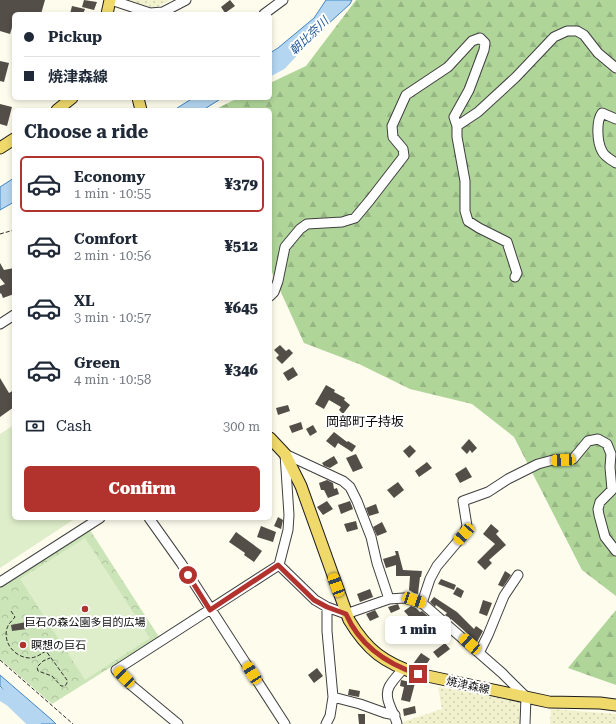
<!DOCTYPE html>
<html lang="en">
<head>
<meta charset="utf-8">
<style>
	body { margin:0; font-family:"Roboto Serif","Noto Sans JP",serif; background:#f6f6f7; color:#1f2937; height:100vh; display:flex; flex-direction:column; font-size:15px; white-space:nowrap }
	* { box-sizing:border-box; margin:0 }
	p { font-size:13px; color:#747a83 }
	.icon { flex:none; width:22px; height:22px; fill:none; stroke:currentColor; stroke-width:2; stroke-linecap:round; stroke-linejoin:round }
	.map { position:relative; flex:1; overflow:hidden }
	.drawer { position:absolute; left:12px; top:108px; width:260px; height:412px; display:flex; flex-direction:column; background:#fff; border-radius:6px; box-shadow:0 2px 6px #0003 }
	.drawer>* { flex:none }
	.banner { position:absolute; left:12px; top:12px; width:260px; height:88px; border-radius:6px; box-shadow:0 2px 6px #0003; display:grid; align-content:center; height:88px; padding:0 12px; background:#fff }
	.end { position:absolute; width:18px; height:18px; margin:-9px; border:5px solid #b2322e; background:#fff; box-shadow:0 0 0 2px #fff }
	.from { border-radius:50% }
	.bubble { position:absolute; height:28px; border-radius:6px; background:#fff; box-shadow:0 2px 6px #0003; font-size:13px; font-weight:800; line-height:28px; text-align:center }
	.car { position:absolute; width:12px; height:24px; margin:-12px -6px; border-radius:5px; box-shadow:0 0 3px 1px #0007; background:linear-gradient(#f5c518 24%,#345 0 40%,#f5c518 0 76%,#345 0 86%,#f5c518 0) }
	.banner b { display:flex; align-items:center; gap:14px; height:38px; font-size:15px }
	.banner b+b { border-top:1px solid #e0e1e3 }
	.banner i { width:10px; height:10px; background:#1f2937 }
	ul { padding:0; list-style:none }
	li { display:flex; align-items:center; gap:12px; height:56px; margin:0 8px 6px; padding:0 4px; border:2px solid transparent; border-radius:6px }
	li div { flex:1 }
	li b { display:block; font-size:15px }
	li em { font-style:normal; font-weight:800 }
	li.selected { border-color:#b2322e }
	li>.icon { width:36px; height:36px; stroke-width:1.5 }
	h2 { padding:0 12px; font-size:18px; line-height:48px }
	.pay { display:flex; align-items:center; gap:10px; height:44px; padding:0 12px; font-size:15px }
	.pay p { margin-inline-start:auto }
	.button { display:flex; gap:8px; margin-top:auto; padding:8px 12px }
	.button a { flex:1; height:46px; border-radius:6px; background:#b2322e; color:#fff; font-size:16px; font-weight:800; line-height:46px; text-align:center }
	.map>svg:first-child { display:block }
	.farmland { fill:url(#farmland-dots) }
	.forest { fill:url(#forest-firs) }
	.park { fill:url(#park-crowns) }
	.pitch { fill:#deedca }
	.water { fill:#b4d6f1; stroke:#4085c3 }
	.lines { fill:none; stroke-linecap:round; stroke-linejoin:round }
	.river { stroke:#b4d6f1; stroke-width:12 }
	.building { fill:#544e49 }
	.minor-casing { stroke:#3f3f3f; stroke-width:11 }
	.major-casing { stroke:#1d1d1d; stroke-width:13 }
	.path { stroke:#2e2e2e; stroke-width:1; stroke-dasharray:4 2; stroke-linecap:butt }
	.minor { stroke:#fff; stroke-width:9 }
	.major { stroke:#efd96b; stroke-width:11 }
	.route { stroke:#b2322e; stroke-width:5 }
	.poi-dot { fill:#b2322e; stroke:#fff; stroke-width:1.5 }
	.labels { text-anchor:middle; stroke-width:4; stroke-linejoin:round; paint-order:stroke }
	.poi-label { font-size:11px; fill:#0c0c0c; stroke:#fff }
	.street-label { font-size:11px; fill:#0c0c0c; stroke:#fff }
	.water-label { font-size:12px; font-style:italic; fill:#1e5794; stroke:#fff }
	.quarter-label { font-size:13px; fill:#0c0c0c; stroke:#fff }
</style>
</head>
<body>
<div class="map">
<svg width="616" height="724" viewBox="0 0 616 724">
	<defs>
		<pattern id="farmland-dots" width="8" height="8" patternUnits="userSpaceOnUse"><rect width="8" height="8" fill="#f2f1ce"/><path d="M2 2h.1M6 6h.1" fill="none" stroke="#cecdb0" stroke-width="1.8" stroke-linecap="round"/></pattern>
		<pattern id="forest-firs" width="22" height="20" patternUnits="userSpaceOnUse"><rect width="22" height="20" fill="#afd599"/><path d="M5 1l3.5 6h-7zM16 11l3.5 6h-7z" fill="#95b683"/></pattern>
		<pattern id="park-crowns" width="20" height="18" patternUnits="userSpaceOnUse"><rect width="20" height="18" fill="#cce5b8"/><path d="M2 6a3 3 0 1 1 6 0M12 15a3 3 0 1 1 6 0" fill="none" stroke="#aec39d"/></pattern>
	</defs>
	<rect width="100%" height="100%" fill="#fefcec"/>
	<path class="farmland" d="M125,0H171L155,8Z
		M438,687L522,701L521,724H403V722L442,709Z
		M551,709L616,714V724H550Z"/>
	<path class="forest" d="M356,0H616V596L582,570L514,437L472,404L410,389L359,364L304,343L270,268V110H214L238,98H270V83L306,66Z
		M616,610V685L568,668Z"/>
	<path class="park" d="M90,530L159,637L52,704L0,659V585L3,583L4,585Z"/>
	<path class="pitch" d="M14,425V518H76L0,568V434Z
		M85,538L150,638L85,680L20,579Z"/>
	<path class="water" d="M326,0H352L350,4L293,56L270,69V53L278,48L314,18Z
		M193,98H222L203,110H174Z
		M14,178V202L0,210V187Z
		M0,675L52,720L56,724H36L0,686Z"/>
	<g class="lines">
		<path class="river" d="M270,70L281,64L295,49
			M0,694L11,701L35,724"/>
	</g>
	<path class="building" d="M0,0H45L41,14H14V21L10,34L0,31Z
		M84,0L97,2L94,10L82,7Z
		M230,0L235,6L225,13L221,7Z
		M72,6L85,9L83,14H70Z
		M0,61L9,63L4,82L0,81Z
		M0,104L12,107L7,126L0,124Z
		M0,263L4,270L14,268V294L3,298L1,293L0,294V286L5,284L0,278Z
		M280,345L286,351L289,349L293,353L282,364L276,358L279,355L274,350Z
		M293,367L298,375L288,381L283,373Z
		M0,378L9,393L14,390V407L0,417Z
		M326,385L335,390L334,392L345,398L344,400L350,405L343,414L339,410L341,407L329,400L324,409L315,404Z
		M288,405L290,411L278,415L276,408Z
		M301,422L303,429L292,433L289,426Z
		M313,425L317,432L310,436L306,429Z
		M334,432L347,442L348,441L356,446L352,452L338,443L335,448L326,441Z
		M469,439L477,448L472,453L470,450L467,454L461,448Z
		M410,445L416,451L409,458L403,451Z
		M356,454L363,468L353,472L346,458Z
		M334,456L338,463L330,468L324,466L322,463Z
		M427,462L432,468L419,477L415,471Z
		M466,467L472,477L460,483L455,474Z
		M327,480L333,483L334,489L337,488L339,494L328,498L324,490H321L319,483Z
		M398,482L404,490L394,498L387,490Z
		M327,501L333,509L323,515L317,507Z
		M350,501L353,509L341,514L338,505Z
		M376,504L379,513L369,516L366,508Z
		M278,517L283,520L281,529L274,526Z
		M356,521L358,529L347,532L344,524Z
		M382,522L387,532L377,536L373,527Z
		M491,524L499,531L496,534L506,545L489,560L492,563L485,570L477,562L495,544L483,534Z
		M261,526L276,532L273,542L257,537Z
		M236,532L262,551L254,562L244,555L245,553L229,542Z
		M395,551H398L403,570L422,571L421,577H420L418,594L414,593L409,590L410,576H396V565L386,568L383,559L396,555Z
		M505,571L511,575L503,587L498,585Z
		M441,579L456,585L454,590L438,584Z
		M457,587L464,591L461,598L453,594Z
		M370,589L373,597L360,602L357,594Z
		M434,597L457,612L474,629L476,626L483,631L477,642L451,619V620L445,615L447,613L436,605L435,607L430,602Z
		M483,600L492,603L487,616L479,613Z
		M398,604L400,609L391,613L388,607Z
		M411,606L416,608L420,612L422,611L430,618L423,622L421,620L413,627L408,621L411,619L404,611Z
		M375,610L379,617L370,621L366,614Z
		M26,622L27,629L12,631L11,625Z
		M437,628L442,635L430,642L426,635Z
		M445,643L450,649L438,658L433,652Z
		M421,653L430,659L424,668L413,664Z
		M317,668L323,676L314,683L308,675Z
		M401,680L415,683L410,702L401,700L404,687L400,686Z
		M349,689L360,691L359,697L348,695Z
		M415,706L416,713L404,716L403,709Z
		M358,714H365V724H359Z"/>
	<g class="lines">
		<defs>
			<path id="minor" d="M111,0L150,13L163,12L186,0
				M264,14L283,0
				M616,119L602,113C596,121 597,142 602,151C604,156 611,160 616,163
				M457,126L478,112L516,77L554,37L567,31H577L584,35L598,53L616,68
				M270,296L274,292L278,281L285,247L300,229L307,224L342,222L355,218L370,200L404,156L403,149L393,137L392,126L406,95L448,67L472,41L480,38L485,43L484,50L469,90L454,117L457,126V137L465,181V211L468,221L479,228L507,242L517,273L515,277
				M0,324L14,315
				M149,518L181,563L285,724
				M279,565L315,600L327,607L346,614L389,599
				M0,582L100,518
				M422,603L430,579L437,566L464,534L467,526L463,501L488,492L508,479L538,464L553,460L573,459L588,441L598,439L607,444L611,454L610,467L612,490L600,502L598,509L599,515L605,537L616,551
				M479,653L488,635L504,596L518,575
				M333,697L360,704L385,713L395,715
				M178,724L131,685L116,670L279,565L288,530L289,515L285,454L343,481L350,487L357,501L371,537L377,563L389,599L404,598L422,603L502,673L526,697L525,724
				M326,724L330,716L333,697L327,631V607
				M397,724C395,713 383,699 389,687C392,681 398,675 403,669"/>
			<path id="major" d="M107,14L110,0
				M138,98L141,110
				M57,110L72,98
				M0,148L14,139
				M270,438L285,454L301,486L349,620C367,650 384,663 418,674L549,702L600,703L616,705"/>
		</defs>
		<use href="#minor" class="minor-casing"/>
		<use href="#major" class="major-casing"/>
		<path class="path" d="M0,234L14,230
			M11,611L15,617C13,619 11,622 9,624C0,639 13,657 29,658C36,658 41,654 46,651L67,680V683L65,686H61L52,676L38,671L37,667L43,661L50,658
			M0,660L73,724"/>
		<use href="#minor" class="minor"/>
		<use href="#major" class="major"/>
	</g>
	<g class="lines">
		<path class="route" d="M188,575L210,610L278,565L314,600L327,607L346,614C360,646 387,664 418,674"/>
	</g>
	<g class="poi-dot">
		<circle cx="85" cy="609" r="4"/>
		<circle cx="23" cy="645" r="4"/>
	</g>
	<g class="labels">
		<g class="poi-label">
			<text x="85" y="626">巨石の森公園多目的広場</text>
			<text x="31" y="649" text-anchor="start">瞑想の巨石</text>
		</g>
		<g class="street-label">
			<text transform="translate(468 685) rotate(12)" y="4">焼津森線</text>
		</g>
		<g class="water-label">
			<text transform="translate(309 36) rotate(-44)" y="4">朝比奈川</text>
		</g>
		<g class="quarter-label">
			<text x="365" y="426">岡部町子持坂</text>
		</g>
	</g>
</svg>
<i class="end from" style="left:188px;top:575px"></i>
<i class="end" style="left:418px;top:674px"></i>
<div class="bubble" style="left:385px;top:616px;width:66px">1 min</div>
<i class="car" style="left:563px;top:460px;rotate:267deg"></i>
<i class="car" style="left:464px;top:534px;rotate:222deg"></i>
<i class="car" style="left:336px;top:585px;rotate:340deg"></i>
<i class="car" style="left:414px;top:600px;rotate:108deg"></i>
<i class="car" style="left:470px;top:644px;rotate:312deg"></i>
<i class="car" style="left:252px;top:673px;rotate:327deg"></i>
<i class="car" style="left:124px;top:677px;rotate:316deg"></i>
<div class="banner">
<b><i class="from"></i>Pickup</b>
<b><i></i>焼津森線</b>
</div>
<section class="drawer">
<h2>Choose a ride</h2>
<ul>
<li class="selected"><svg class="icon" aria-label="car" viewBox="0 0 24 24"><path d="M5 17H2v-5l4-1 3-4h7l3 4 3 1v5h-3M9 17h6M6 11h13"/><circle cx="7" cy="17" r="2"/><circle cx="17" cy="17" r="2"/></svg><div><b>Economy</b><p>1 min · 10:55</p></div><em>¥379</em></li>
<li><svg class="icon" aria-label="car" viewBox="0 0 24 24"><path d="M5 17H2v-5l4-1 3-4h7l3 4 3 1v5h-3M9 17h6M6 11h13"/><circle cx="7" cy="17" r="2"/><circle cx="17" cy="17" r="2"/></svg><div><b>Comfort</b><p>2 min · 10:56</p></div><em>¥512</em></li>
<li><svg class="icon" aria-label="car" viewBox="0 0 24 24"><path d="M5 17H2v-5l4-1 3-4h7l3 4 3 1v5h-3M9 17h6M6 11h13"/><circle cx="7" cy="17" r="2"/><circle cx="17" cy="17" r="2"/></svg><div><b>XL</b><p>3 min · 10:57</p></div><em>¥645</em></li>
<li><svg class="icon" aria-label="car" viewBox="0 0 24 24"><path d="M5 17H2v-5l4-1 3-4h7l3 4 3 1v5h-3M9 17h6M6 11h13"/><circle cx="7" cy="17" r="2"/><circle cx="17" cy="17" r="2"/></svg><div><b>Green</b><p>4 min · 10:58</p></div><em>¥346</em></li>
</ul>
<div class="pay"><svg class="icon" aria-label="cash" viewBox="0 0 24 24"><path d="M3 7h18v10H3z"/><circle cx="12" cy="12" r="2"/></svg>Cash<p>300 m</p></div>
<div class="button"><a>Confirm</a></div>
</section>
</div>
</body>
</html>
